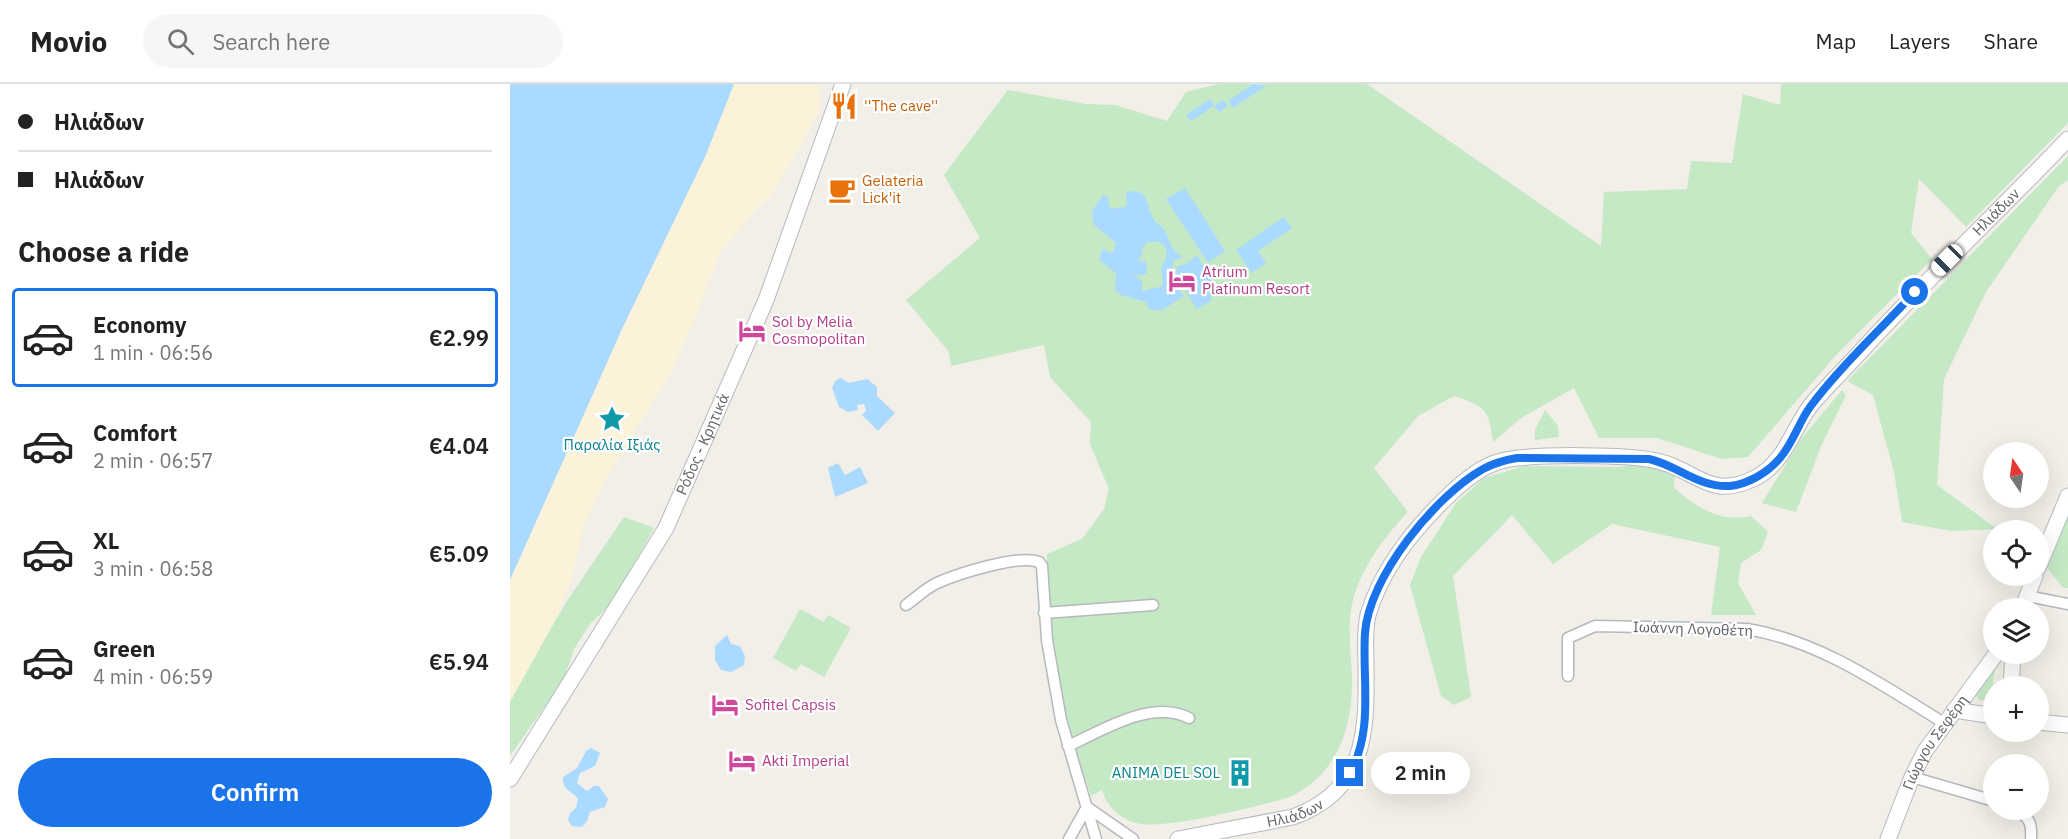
<!DOCTYPE html>
<html lang="en">
<head>
<meta charset="utf-8">
<style>
	body { margin:0; font-family:"IBM Plex Sans",sans-serif; background:#f6f6f6; color:#222; height:100vh; display:flex; flex-direction:column; font-size:22px; white-space:nowrap }
	* { box-sizing:border-box; margin:0 }
	p { font-size:20px; color:#767676 }
	.icon { flex:none; width:33px; height:33px; fill:none; stroke:currentColor; stroke-width:2; stroke-linecap:round; stroke-linejoin:round }
	.map { position:relative; flex:1; overflow:hidden }
	.sheet { display:flex; flex-direction:column; background:#fff; width:510px }
	.sheet>* { flex:none }
	.hud { display:grid; align-content:center; height:132px; padding:0 18px; background:#fff }
	.needle { width:39px; rotate:347deg }
	.tools { position:absolute; left:1473px; top:358px; display:grid; gap:12px }
	.tools a { display:grid; place-items:center; width:66px; height:66px; border-radius:50%; background:#fff; box-shadow:0 6px 24px #0002; font-size:30px }
	.end { position:absolute; width:27px; height:27px; margin:-14px; border:8px solid #1a73e8; background:#fff; box-shadow:0 0 0 3px #fff }
	.from { border-radius:50% }
	.bubble { position:absolute; height:42px; border-radius:21px; background:#fff; box-shadow:0 6px 24px #0002; font-size:20px; font-weight:600; line-height:42px; text-align:center }
	.car { position:absolute; width:18px; height:36px; margin:-18px -9px; border-radius:8px; box-shadow:0 0 4px 2px #0007; background:linear-gradient(#fff 24%,#345 0 40%,#fff 0 76%,#345 0 86%,#fff 0) }
	.hud b { display:flex; align-items:center; gap:21px; height:57px; font-size:22px }
	.hud b+b { border-top:2px solid #e0e0e0 }
	.hud i { width:15px; height:15px; background:#222 }
	ul { padding:0; list-style:none }
	li { display:flex; align-items:center; gap:18px; height:99px; margin:0 12px 9px; padding:0 6px; border:3px solid transparent; border-radius:6px }
	li div { flex:1 }
	li b { display:block; font-size:22px }
	li em { font-style:normal; font-weight:600 }
	li.active { border-color:#1a73e8 }
	li>.icon { width:54px; height:54px; stroke-width:1.5 }
	h2 { padding:0 18px; font-size:27px; line-height:72px }
	.cta { display:flex; gap:12px; margin-top:auto; padding:12px 18px }
	.cta a { flex:1; height:69px; border-radius:36px; background:#1a73e8; color:#fff; font-size:24px; font-weight:600; line-height:69px; text-align:center }
	header { display:flex; align-items:center; gap:36px; box-sizing:border-box; height:84px; padding:0 30px; background:#fff; border-bottom:2px solid #e0e0e0 }
	header strong { font-size:28px }
	nav { display:flex; gap:33px; margin-inline-start:auto; font-size:21px }
	.search { width:420px; height:54px; background:#f6f6f6; display:flex; align-items:center; gap:15px; box-sizing:border-box; padding:0 21px; border-radius:33px; color:#767676; font-size:22px }
	main { display:flex; flex:1; min-height:0 }
	.map>svg:first-child { display:block }
	.green { fill:#c5e8c5 }
	.sand { fill:#fbf3d9 }
	.water { fill:#aadaff; fill-rule:evenodd }
	.lines { fill:none; stroke-linecap:round; stroke-linejoin:round }
	.street-casing { stroke:#b5b8bc; stroke-width:13 }
	.secondary-casing { stroke:#b6babf; stroke-width:17 }
	.street { stroke:#fff; stroke-width:10 }
	.secondary { stroke:#fff; stroke-width:15 }
	.route { stroke:#1a73e8; stroke-width:8 }
	.labels { text-anchor:middle; stroke-width:4.5; stroke-linejoin:round; paint-order:stroke }
	.food-label { font-size:15px; fill:#c56008; stroke:#fff; text-anchor:start }
	.street-label { font-size:15px; fill:#5f6368; stroke:#fff }
	.hotel-label { font-size:15px; fill:#b23c85; stroke:#fff; text-anchor:start }
	.culture-label { font-size:15px; fill:#0d838f; stroke:#fff }
</style>
</head>
<body>
<header>
<strong>Movio</strong>
<div class="search"><svg class="icon" aria-label="search" viewBox="0 0 24 24"><circle cx="10" cy="10" r="6"/><path d="M15 15l6 6"/></svg>Search here</div>
<nav><a>Map</a><a>Layers</a><a>Share</a></nav>
</header>
<main>
<section class="sheet">
<div class="hud">
<b><i class="from"></i>Ηλιάδων</b>
<b><i></i>Ηλιάδων</b>
</div>
<h2>Choose a ride</h2>
<ul>
<li class="active"><svg class="icon" aria-label="car" viewBox="0 0 24 24"><path d="M5 17H2v-5l4-1 3-4h7l3 4 3 1v5h-3M9 17h6M6 11h13"/><circle cx="7" cy="17" r="2"/><circle cx="17" cy="17" r="2"/></svg><div><b>Economy</b><p>1 min · 06:56</p></div><em>€2.99</em></li>
<li><svg class="icon" aria-label="car" viewBox="0 0 24 24"><path d="M5 17H2v-5l4-1 3-4h7l3 4 3 1v5h-3M9 17h6M6 11h13"/><circle cx="7" cy="17" r="2"/><circle cx="17" cy="17" r="2"/></svg><div><b>Comfort</b><p>2 min · 06:57</p></div><em>€4.04</em></li>
<li><svg class="icon" aria-label="car" viewBox="0 0 24 24"><path d="M5 17H2v-5l4-1 3-4h7l3 4 3 1v5h-3M9 17h6M6 11h13"/><circle cx="7" cy="17" r="2"/><circle cx="17" cy="17" r="2"/></svg><div><b>XL</b><p>3 min · 06:58</p></div><em>€5.09</em></li>
<li><svg class="icon" aria-label="car" viewBox="0 0 24 24"><path d="M5 17H2v-5l4-1 3-4h7l3 4 3 1v5h-3M9 17h6M6 11h13"/><circle cx="7" cy="17" r="2"/><circle cx="17" cy="17" r="2"/></svg><div><b>Green</b><p>4 min · 06:59</p></div><em>€5.94</em></li>
</ul>
<div class="cta"><a>Confirm</a></div>
</section>
<div class="map">
<svg width="1558" height="755" viewBox="0 0 1558 755">
	<rect width="100%" height="100%" fill="#f1efe8"/>
	<path class="green" d="M708,0H857L1091,162L1094,108L1177,105L1181,77L1222,79L1233,10L1270,21L1271,0H1558V39L1456,143L1409,95L1401,149L1422,175L1327,270L1238,373L1212,375L1147,354H1089L1064,304L1011,334L983,358C979,325 975,322 944,312L908,332L864,384L898,428C875,452 854,480 844,512C836,538 841,567 842,594C843,645 826,693 777,714C745,723 663,744 632,740C614,738 597,724 592,706L581,712L559,648L538,537L537,470L572,455L594,425L599,405L580,360L581,338L540,293L534,261L441,282L439,268L396,216L470,154L434,91L498,6L576,20L605,21L657,37L676,8Z
		M1558,72V96L1549,102L1476,208L1434,295L1427,401L1487,445L1442,447L1392,438L1384,388L1363,311L1337,297Z
		M1332,306L1336,311L1312,360L1286,428L1252,419L1292,354Z
		M1035,326L1048,342L1049,353L1025,356V346Z
		M1135,378L1165,392L1164,404C1186,423 1210,439 1241,432L1258,448L1251,466L1231,479L1228,499L1246,531H1201L1210,463L1102,440L1043,480L1002,431L943,492L961,613L944,621L931,612L900,501L911,473L946,419L974,394L1014,382L1110,383Z
		M1558,429V504L1552,503L1537,483Z
		M114,433L144,444L102,519L80,540L64,565L54,595L0,672V611L59,514Z
		M290,525L314,538L318,531L341,544L314,593L291,580L286,587L263,574Z
		M1488,572L1483,597V617L1469,616L1464,608Z"/>
	<path class="sand" d="M224,0H310L309,28L262,111L244,128L211,167L182,242L159,292L96,395L73,445L63,490L46,535L0,618V496L112,245L195,73Z"/>
	<path class="water" d="M0,0H224L195,73L112,245L0,496Z
		M743,0L756,2L723,24L718,17Z
		M700,15L704,22L713,16L718,22L709,28L704,22L681,37L676,31Z
		M675,104L715,167L698,179L656,115Z
		M621,107C641,107 636,125 645,137C648,141 652,142 655,147C661,159 660,165 673,173L665,176C656,191 666,199 674,212L651,227L639,225L636,218L611,211L605,206L606,189L589,176L593,164L598,168H603L606,159L584,141L582,127L593,111L598,113L599,122L603,125L614,123L617,120L616,109ZM638,158H649L655,162L657,172L651,184L653,202L632,207V197L622,188L630,192L637,189L636,178L627,176L631,173L633,163Z
		M774,133L782,144L748,167L756,179L742,189L726,166Z
		M687,171L702,196L701,217L687,225L672,201L684,191L683,188L680,195L669,196L665,189L668,182L676,180Z
		M331,294L339,299L357,295L367,303V312L385,329L368,347L352,331L356,327L354,320L347,321L348,326L338,328L329,323L322,304L326,296Z
		M328,379L335,391L350,383L358,399L325,413L318,384Z
		M217,551L221,560L230,562L235,572L234,581L221,588L211,586L205,576V562Z
		M81,664L90,669L85,682L70,689L67,699L77,707L84,702H89L98,715L95,723L80,728L77,737L72,743L62,742L58,736L60,729L66,724L68,715C62,706 52,707 53,693L67,684L76,667Z"/>
	<g class="lines">
		<defs>
			<path id="street" d="M1517,512L1558,520
				M396,521C406,514 416,504 427,499C447,490 509,470 529,478L532,482L537,556L551,636L586,755
				M534,529L643,521
				M1058,592V554L1085,542L1237,545C1310,557 1372,601 1434,639
				M558,662C593,646 641,615 679,634
				M1402,693L1484,717
				M577,723L623,755
				M1508,726C1520,735 1522,740 1521,755
				M559,755L577,723"/>
			<g id="secondary">
				<path d="M1528,484L1558,412"/>
				<path d="M1512,525L1525,492"/>
				<path d="M1501,603L1503,570"/>
				<path d="M1444,626L1484,632"/>
				<path d="M1528,638L1558,641"/>
				<path id="s1" d="M0,695L156,444L256,216L333,0"/>
				<path id="s2" d="M668,755L783,733C855,707 857,650 856,584C856,566 854,548 858,531C871,487 903,446 935,415C950,400 968,384 988,378C1014,369 1125,370 1151,378C1188,388 1201,416 1245,394C1275,379 1282,346 1301,321C1317,302 1336,284 1353,265C1419,193 1490,126 1558,55"/>
				<path id="s3" d="M1378,755L1402,693L1415,667L1486,570"/>
			</g>
		</defs>
		<use href="#street" class="street-casing"/>
		<use href="#secondary" class="secondary-casing"/>
		<use href="#street" class="street"/>
		<use href="#secondary" class="secondary"/>
	</g>
	<g class="lines">
		<path class="route" d="M840,689C864,645 852,597 855,549C859,493 925,412 973,385C984,379 995,376 1007,374L1139,375C1167,381 1189,404 1220,402C1239,400 1258,388 1270,374C1283,359 1289,338 1300,323C1329,284 1372,244 1405,208"/>
	</g>
	<defs>
		<symbol id="restaurant-bare" viewBox="-9 -9 18 18"><path d="M-5-6h1v4h1v-4h1v4h1v-4h1v5L-1.5 .5V6h-2V.5L-5-1ZM5-6V6H3V1.5H1.5Q1.5-4 5-6Z" fill="#e8710a" stroke="#fff" stroke-width="2.5" paint-order="stroke"/></symbol>
		<symbol id="cafe-bare" viewBox="-9 -9 18 18"><path d="M-5.5-4.5H6V0H3Q3 3.5 0 3.5H-2.5Q-5.5 3.5-5.5 0ZM3-3.2v2h1.7v-2ZM-6 4.5H4V6H-6Z" fill="#e8710a" stroke="#fff" stroke-width="2.5" paint-order="stroke"/></symbol>
		<symbol id="hotel-bare" viewBox="-9 -9 18 18"><path d="M-6-4.5h1.5V1H6V5H4.5V3h-9V5H-6ZM-4 0a1.8 1.8 0 1 1 3.6 0ZM.5 0V-2.5h3Q6-2.5 6 0Z" fill="#d1479c" stroke="#fff" stroke-width="2.5" paint-order="stroke"/></symbol>
		<symbol id="sight-bare" viewBox="-9 -9 18 18"><path d="M0-6L1.8-2.2L6-1.7L2.9 1.2L3.7 5.4L0 3.3L-3.7 5.4L-2.9 1.2L-6-1.7L-1.8-2.2Z" fill="#0f9aa8" stroke="#fff" stroke-width="2.5" paint-order="stroke"/></symbol>
		<symbol id="building-bare" viewBox="-9 -9 18 18"><path d="M-4-6H4V6H1V3H-1V6H-4ZM-2.5-4.3h1.7v1.8h-1.7ZM.8-4.3h1.7v1.8H.8ZM-2.5-1h1.7V.8h-1.7ZM.8-1h1.7V.8H.8Z" fill="#0f9aa8" stroke="#fff" stroke-width="2.5" paint-order="stroke"/></symbol>
	</defs>
	<g fill-rule="evenodd">
		<use href="#restaurant-bare" x="315" y="3" width="38" height="38"/>
		<use href="#cafe-bare" x="313" y="87" width="38" height="38"/>
		<use href="#hotel-bare" x="653" y="178" width="38" height="38"/>
		<use href="#hotel-bare" x="223" y="228" width="38" height="38"/>
		<use href="#sight-bare" x="83" y="316" width="38" height="38"/>
		<use href="#hotel-bare" x="196" y="602" width="38" height="38"/>
		<use href="#hotel-bare" x="213" y="658" width="38" height="38"/>
		<use href="#building-bare" x="711" y="670" width="38" height="38"/>
	</g>
	<g class="labels">
		<g class="food-label">
			<text x="354" y="27">''The cave''</text>
			<text x="352" y="102">Gelateria<tspan x="352" dy="17">Lick'it</tspan></text>
		</g>
		<g class="street-label">
			<text dy="5" stroke="none"><textPath href="#s2" startOffset="1182">Ηλιάδων</textPath></text>
			<text dy="5" stroke="none"><textPath href="#s1" startOffset="387">Ρόδος - Κρητικά</textPath></text>
			<text transform="translate(1183 545) rotate(2)" y="5">Ιωάννη Λογοθέτη</text>
			<text dy="5" stroke="none"><textPath href="#s3" startOffset="108">Γιώργου Σεφέρη</textPath></text>
			<text dy="5" stroke="none"><textPath href="#s2" startOffset="120">Ηλιάδων</textPath></text>
		</g>
		<g class="hotel-label">
			<text x="692" y="193">Atrium<tspan x="692" dy="17">Platinum Resort</tspan></text>
			<text x="262" y="243">Sol by Melia<tspan x="262" dy="17">Cosmopolitan</tspan></text>
			<text x="235" y="626">Sofitel Capsis</text>
			<text x="252" y="682">Akti Imperial</text>
		</g>
		<g class="culture-label">
			<text x="102" y="366">Παραλία Ιξιάς</text>
			<text x="710" y="694" text-anchor="end">ANIMA DEL SOL</text>
		</g>
	</g>
</svg>
<div class="tools">
<a><svg class="needle" viewBox="-14 -14 28 28"><path d="M0-13l5 13h-10z" fill="#e53935"/><path d="M0 13l5-13h-10z" fill="#767676"/></svg></a>
<a><svg class="icon" aria-label="locate" viewBox="0 0 24 24"><circle cx="12" cy="12" r="6"/><path d="M12 2v4M12 18v4M2 12h4M18 12h4"/></svg></a>
<a><svg class="icon" aria-label="layers" viewBox="0 0 24 24"><path d="M12 4l9 5-9 5-9-5zM3 14l9 5 9-5"/></svg></a>
<a>+</a>
<a>−</a>
</div>
<i class="end from" style="left:1405px;top:208px"></i>
<i class="end" style="left:840px;top:689px"></i>
<div class="bubble" style="left:861px;top:668px;width:99px">2 min</div>
<i class="car" style="left:1437px;top:176px;rotate:225deg"></i>
</div>
</main>
</body>
</html>
